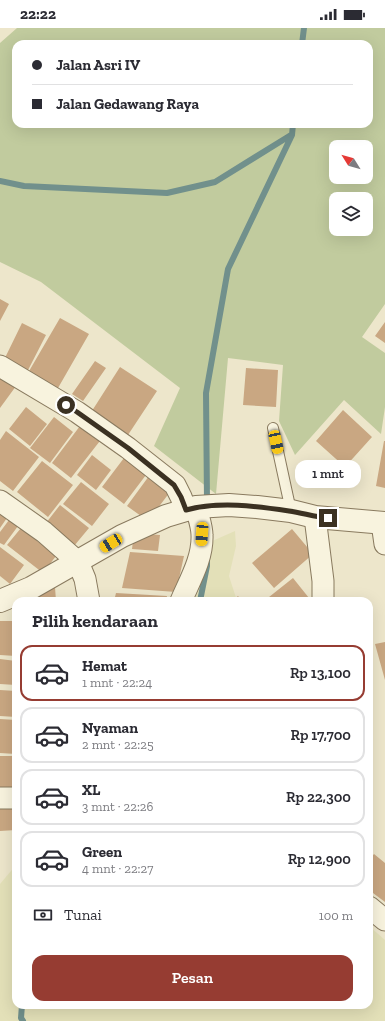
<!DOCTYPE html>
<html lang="id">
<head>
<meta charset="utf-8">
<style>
	body { margin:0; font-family:"Zilla Slab",serif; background:#f7f7f7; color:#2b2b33; height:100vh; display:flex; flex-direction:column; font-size:15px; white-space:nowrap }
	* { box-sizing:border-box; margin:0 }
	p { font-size:13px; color:#7c7c81 }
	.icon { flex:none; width:22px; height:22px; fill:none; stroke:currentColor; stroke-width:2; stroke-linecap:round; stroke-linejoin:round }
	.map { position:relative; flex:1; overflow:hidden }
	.panel { position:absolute; left:12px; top:569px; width:361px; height:412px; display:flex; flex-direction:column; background:#fff; border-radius:12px; box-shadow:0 4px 16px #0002 }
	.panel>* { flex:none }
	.hud { position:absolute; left:12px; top:12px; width:361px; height:88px; border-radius:12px; box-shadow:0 4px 16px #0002; display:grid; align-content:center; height:88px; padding:0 20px; background:#fff }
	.needle { width:26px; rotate:307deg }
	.controls { position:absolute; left:329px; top:112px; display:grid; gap:8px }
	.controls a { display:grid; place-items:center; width:44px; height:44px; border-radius:8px; background:#fff; box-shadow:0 4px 16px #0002; font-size:20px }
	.end { position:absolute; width:18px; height:18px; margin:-9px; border:5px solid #3b3122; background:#fff; box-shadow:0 0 0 2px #fff }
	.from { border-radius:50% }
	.bubble { position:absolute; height:28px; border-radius:12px; background:#fff; box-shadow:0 4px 16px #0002; font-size:13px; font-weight:600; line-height:28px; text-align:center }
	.car { position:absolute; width:12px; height:24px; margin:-12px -6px; border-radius:5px; box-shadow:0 0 3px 1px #0007; background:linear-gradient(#f5c518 24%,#345 0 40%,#f5c518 0 76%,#345 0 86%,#f5c518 0) }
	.hud b { display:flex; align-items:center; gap:14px; height:38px; font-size:15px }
	.hud b+b { border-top:1px solid #e1e1e2 }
	.hud i { width:10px; height:10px; background:#2b2b33 }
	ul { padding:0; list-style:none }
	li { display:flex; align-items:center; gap:12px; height:56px; margin:0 8px 6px; padding:0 12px; border:2px solid #e1e1e2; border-radius:12px }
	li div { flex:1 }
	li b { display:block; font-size:15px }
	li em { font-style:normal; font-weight:600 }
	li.on { border-color:#963c32 }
	li>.icon { width:36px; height:36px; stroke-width:1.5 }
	h2 { padding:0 20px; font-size:18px; line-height:48px }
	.pay { display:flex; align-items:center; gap:10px; height:44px; padding:0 20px; font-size:15px }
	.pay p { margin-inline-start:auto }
	.button { display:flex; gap:8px; margin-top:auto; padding:8px 20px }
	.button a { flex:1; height:46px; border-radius:12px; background:#963c32; color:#fff; font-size:16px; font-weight:600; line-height:46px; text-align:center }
	.status { display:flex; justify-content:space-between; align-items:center; height:28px; padding:0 20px; background:#fff; direction:ltr }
	.status svg { height:11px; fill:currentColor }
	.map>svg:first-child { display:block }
	.farmland { fill:#e3e0b8 }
	.green { fill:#c1cb9e; fill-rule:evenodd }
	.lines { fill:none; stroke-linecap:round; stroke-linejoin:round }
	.stream { stroke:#71908c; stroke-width:6 }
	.building { fill:#c9a782 }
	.service-casing { stroke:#897a5f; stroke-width:12 }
	.minor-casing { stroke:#897a5f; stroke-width:23 }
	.tertiary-casing { stroke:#897a5f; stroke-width:24 }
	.service { stroke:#f8f3de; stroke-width:10 }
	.minor { stroke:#f8f3de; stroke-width:21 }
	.tertiary { stroke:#f8f3de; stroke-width:22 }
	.route { stroke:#3b3122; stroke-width:5 }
</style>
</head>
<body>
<div class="status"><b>22:22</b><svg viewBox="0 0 49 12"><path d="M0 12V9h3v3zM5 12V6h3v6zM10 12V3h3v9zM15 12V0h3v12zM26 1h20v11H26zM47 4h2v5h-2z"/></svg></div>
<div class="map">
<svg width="385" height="993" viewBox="0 0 385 993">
	<rect width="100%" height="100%" fill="#ede6cb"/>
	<path class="farmland" d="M235,503L236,518L229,548L237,573H187L210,514Z
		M16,837V977H369V898L385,912V993H0V856Z"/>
	<path class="green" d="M17,0H385V276L362,309L385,325V379L381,406L344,372L295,427L279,393L283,337L228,330L216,466L154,418L180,360L41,254L0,234V15ZM16,16H369V96H16ZM336,119H366V149H336ZM336,171H366V201H336Z"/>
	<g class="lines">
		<path class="stream" d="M302,16L304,0
			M0,153L24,158L167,165L215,154L291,107
			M207,474L206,365L228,241L292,107L293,96
			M200,573L207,538V531
			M22,977L21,990L23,993"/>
	</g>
	<path class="building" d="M0,271L9,276L0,293Z
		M60,290L89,306L54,367L25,350Z
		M385,294V315L375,308Z
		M22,295L46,307L25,348L2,336Z
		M95,333L106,340L83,373L72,366Z
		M120,339L157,363L126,410L90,386Z
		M246,340L278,342L276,379L243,377Z
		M0,344L19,354L0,380Z
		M26,379L47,396L30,418L9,401Z
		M343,382L372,409L345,439L316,413Z
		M54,389L73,404L50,435L30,420Z
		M83,394L103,409L71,450L52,435Z
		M6,403L39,429L13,463L0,453V412Z
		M384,413H385V460L376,458Z
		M127,426L149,443L124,476L102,459Z
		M92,427L111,442L96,462L77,447Z
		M42,433L73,457L48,489L17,464Z
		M149,448L170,464L148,493L127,478Z
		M81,454L109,476L92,498L63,476Z
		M60,477L89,500L74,518L46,495Z
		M0,481L9,487L0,500Z
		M9,492L18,498L4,517L0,515V504Z
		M21,500L56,528L43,545L7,517Z
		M292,501L313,526L274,560L252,535Z
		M134,505L160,507L158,523L132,521Z
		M0,519L24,537L10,556L0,548Z
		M130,524L184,528L176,564L122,560Z
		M293,550L309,570L305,573H264Z
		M39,559H55L56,573H38Z
		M116,565L167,568L166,573H114Z
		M238,568L242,573H232Z
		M0,593H16V628L0,627Z
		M385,614V652L375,616Z
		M0,631L16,633V657L0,656Z
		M0,662L16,663V689L0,688Z
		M0,691L16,692V726L0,725Z
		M0,728H16V764L0,763Z
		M16,777V802L0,803V778Z
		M374,826L385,835V874L369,862V832Z"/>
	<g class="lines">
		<defs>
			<path id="service" d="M273,400L291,483"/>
			<path id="minor" d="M0,338L77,384L128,420L175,457L181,469L186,482
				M0,473L44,504L78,534L85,551L89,573
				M315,489L323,553V573
				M382,495L385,516
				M181,573C190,552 203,530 202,507C202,498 198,488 196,479
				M0,770H16
				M369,879L385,892"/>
			<path id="tertiary" d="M0,573L31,560L122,508L166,488L196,479L229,477L257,479L291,483L315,489L385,495"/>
		</defs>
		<use href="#service" class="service-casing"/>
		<use href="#minor" class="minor-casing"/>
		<use href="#tertiary" class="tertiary-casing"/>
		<use href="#service" class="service"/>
		<use href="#minor" class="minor"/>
		<use href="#tertiary" class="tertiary"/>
	</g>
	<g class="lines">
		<path class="route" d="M66,377L77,384L128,420L174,457L181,469L186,482C219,473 256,478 289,483C303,485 315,489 328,490"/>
	</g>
</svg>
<div class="controls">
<a><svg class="needle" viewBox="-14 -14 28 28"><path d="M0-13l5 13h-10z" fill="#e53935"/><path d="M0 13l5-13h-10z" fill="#7c7c81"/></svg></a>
<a><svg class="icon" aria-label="layers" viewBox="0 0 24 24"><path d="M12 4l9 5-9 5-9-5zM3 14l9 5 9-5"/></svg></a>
</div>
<i class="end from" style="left:66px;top:377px"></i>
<i class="end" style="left:328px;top:490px"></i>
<div class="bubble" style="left:295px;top:432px;width:66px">1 mnt</div>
<i class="car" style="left:276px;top:414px;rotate:168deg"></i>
<i class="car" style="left:202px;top:506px;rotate:184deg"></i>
<i class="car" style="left:111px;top:515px;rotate:239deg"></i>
<div class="hud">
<b><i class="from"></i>Jalan Asri IV</b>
<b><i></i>Jalan Gedawang Raya</b>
</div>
<section class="panel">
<h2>Pilih kendaraan</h2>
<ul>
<li class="on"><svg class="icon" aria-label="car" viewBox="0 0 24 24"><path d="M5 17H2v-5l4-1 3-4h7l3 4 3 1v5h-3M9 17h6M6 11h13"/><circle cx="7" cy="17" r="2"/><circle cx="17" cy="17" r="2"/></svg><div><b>Hemat</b><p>1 mnt · 22:24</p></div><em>Rp 13,100</em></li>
<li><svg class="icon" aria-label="car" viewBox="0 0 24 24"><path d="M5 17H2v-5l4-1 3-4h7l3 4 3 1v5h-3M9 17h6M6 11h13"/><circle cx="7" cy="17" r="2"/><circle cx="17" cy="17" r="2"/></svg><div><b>Nyaman</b><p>2 mnt · 22:25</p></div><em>Rp 17,700</em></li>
<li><svg class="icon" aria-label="car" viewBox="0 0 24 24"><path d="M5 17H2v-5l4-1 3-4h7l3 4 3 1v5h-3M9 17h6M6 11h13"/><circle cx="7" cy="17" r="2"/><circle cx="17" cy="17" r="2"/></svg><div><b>XL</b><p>3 mnt · 22:26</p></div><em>Rp 22,300</em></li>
<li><svg class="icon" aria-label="car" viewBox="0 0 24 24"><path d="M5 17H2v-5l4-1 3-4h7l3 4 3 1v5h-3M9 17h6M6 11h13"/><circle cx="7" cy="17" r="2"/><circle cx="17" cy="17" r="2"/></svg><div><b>Green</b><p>4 mnt · 22:27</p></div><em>Rp 12,900</em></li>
</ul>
<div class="pay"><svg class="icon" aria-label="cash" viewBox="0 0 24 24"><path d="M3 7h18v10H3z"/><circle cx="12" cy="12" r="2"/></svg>Tunai<p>100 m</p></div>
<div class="button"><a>Pesan</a></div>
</section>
</div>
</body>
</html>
